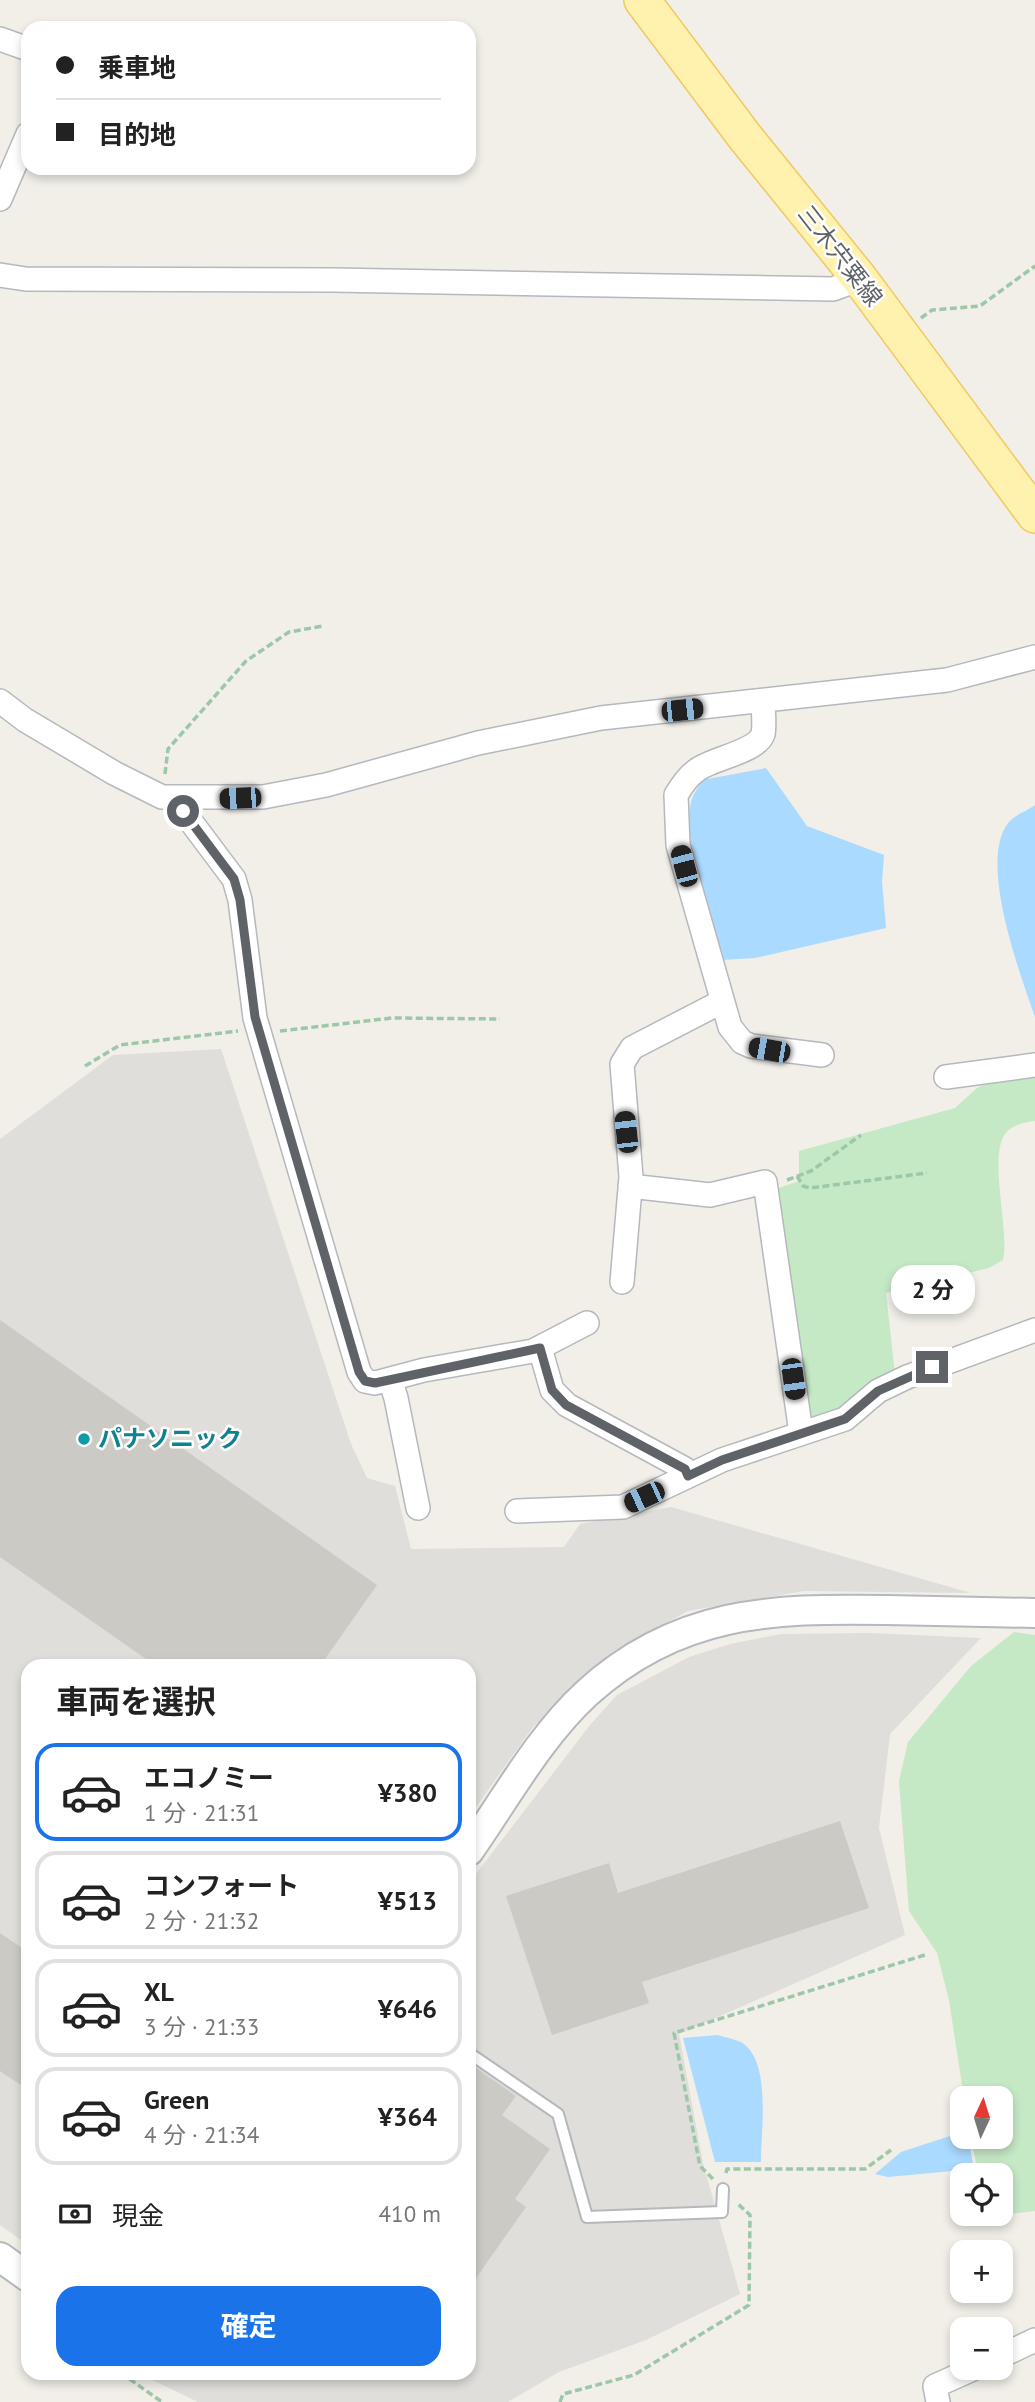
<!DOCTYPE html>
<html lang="ja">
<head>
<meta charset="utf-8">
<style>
	body { margin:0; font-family:"PT Sans","Noto Sans JP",sans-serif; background:#f6f6f6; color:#222; height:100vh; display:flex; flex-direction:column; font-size:26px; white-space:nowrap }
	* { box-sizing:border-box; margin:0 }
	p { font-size:23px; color:#767676 }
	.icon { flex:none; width:38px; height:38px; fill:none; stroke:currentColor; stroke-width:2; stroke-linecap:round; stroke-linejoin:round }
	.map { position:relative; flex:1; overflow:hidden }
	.panel { position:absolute; left:21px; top:1659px; width:455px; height:721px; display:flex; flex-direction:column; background:#fff; border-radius:21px; box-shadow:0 4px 10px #0003 }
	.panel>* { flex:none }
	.hud { position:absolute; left:21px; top:21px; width:455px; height:154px; border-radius:21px; box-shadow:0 4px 10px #0003; display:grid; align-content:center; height:154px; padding:0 35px; background:#fff }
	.needle { width:46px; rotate:4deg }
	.controls { position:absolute; left:950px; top:2086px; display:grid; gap:14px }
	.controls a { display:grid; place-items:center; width:63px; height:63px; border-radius:14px; background:#fff; box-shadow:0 4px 10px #0003; font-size:35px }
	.end { position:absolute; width:32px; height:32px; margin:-16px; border:9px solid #5f6368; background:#fff; box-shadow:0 0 0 4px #fff }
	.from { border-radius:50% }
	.bubble { position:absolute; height:49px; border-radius:21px; background:#fff; box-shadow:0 4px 10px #0003; font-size:23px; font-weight:700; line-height:49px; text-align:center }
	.car { position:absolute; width:21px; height:42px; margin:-21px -10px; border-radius:9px; box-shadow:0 0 5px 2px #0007; background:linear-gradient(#222 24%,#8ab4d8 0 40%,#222 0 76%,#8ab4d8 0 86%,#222 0) }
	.hud b { display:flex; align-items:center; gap:24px; height:66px; font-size:26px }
	.hud b+b { border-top:2px solid #e0e0e0 }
	.hud i { width:18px; height:18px; background:#222 }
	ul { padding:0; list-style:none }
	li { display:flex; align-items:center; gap:21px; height:98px; margin:0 14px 10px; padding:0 21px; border:4px solid #e0e0e0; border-radius:21px }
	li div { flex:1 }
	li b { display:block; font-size:26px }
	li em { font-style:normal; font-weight:700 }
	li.selected { border-color:#1a73e8 }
	li>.icon { width:63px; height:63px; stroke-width:1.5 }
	h2 { padding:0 35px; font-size:32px; line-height:84px }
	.pay { display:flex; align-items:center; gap:18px; height:77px; padding:0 35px; font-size:26px }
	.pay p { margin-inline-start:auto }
	.action { display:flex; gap:14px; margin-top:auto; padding:14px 35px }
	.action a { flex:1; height:80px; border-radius:21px; background:#1a73e8; color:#fff; font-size:28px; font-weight:700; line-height:80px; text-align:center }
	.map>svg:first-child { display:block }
	.industrial { fill:#e0deda }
	.green { fill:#c5e8c5 }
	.water { fill:#aadaff }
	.building { fill:#cccac5 }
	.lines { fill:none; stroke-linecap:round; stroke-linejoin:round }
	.service-casing { stroke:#b5b8bc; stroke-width:14 }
	.minor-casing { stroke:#b5b8bc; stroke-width:26 }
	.tertiary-casing { stroke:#b5b8bc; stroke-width:32 }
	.primary-casing { stroke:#f2c960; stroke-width:38 }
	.path { stroke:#9cc7a9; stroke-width:3.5; stroke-dasharray:7 3.5; stroke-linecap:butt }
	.service { stroke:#fff; stroke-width:10 }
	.minor { stroke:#fff; stroke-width:23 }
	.tertiary { stroke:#fff; stroke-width:28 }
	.primary { stroke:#fff2af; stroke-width:35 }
	.route { stroke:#5f6368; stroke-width:9 }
	.culture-dot { fill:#0f9aa8; stroke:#fff; stroke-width:2.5 }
	.labels { text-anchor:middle; stroke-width:5; stroke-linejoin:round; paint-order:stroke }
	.street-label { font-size:24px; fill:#5f6368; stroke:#fff }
	.culture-label { font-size:24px; font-weight:bold; fill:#0d838f; stroke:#fff; text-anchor:start }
</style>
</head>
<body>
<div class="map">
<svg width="1035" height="2402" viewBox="0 0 1035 2402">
	<rect width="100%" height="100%" fill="#f1efe8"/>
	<path class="industrial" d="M221,1049L351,1444L367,1478L395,1486L411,1549L564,1547L580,1524L671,1507L971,1593L804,1591L688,1611L612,1652L533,1727L469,1817V1666H28V2245L0,2225V1139L113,1055Z
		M870,1633L981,1638L890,1734L879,1828L905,1935L679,2034L703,2163L740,2294L646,2340L559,2372L508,2402H198L138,2373H469V1883L590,1725L617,1695L689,1657L730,1644L781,1634Z"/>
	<path class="green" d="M1035,1075V1121C1025,1122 1011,1125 1005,1134C988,1159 1010,1230 1003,1260L989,1268L886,1293L895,1375L847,1409L805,1424L773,1190L799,1181V1151L955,1108L977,1088L1000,1078Z
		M1014,1632L1035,1635V2211L986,2217L980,2214H1001V2175H974L976,2163L971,2137H1001V2098H964L949,2000L937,1953L909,1911L899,1781L908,1742L971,1666Z"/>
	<path class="water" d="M766,768L807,826L884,855L882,882L886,928L755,958L722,960C711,924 680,834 692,799C694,793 699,786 702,780Z
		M1035,805V1017C1021,976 974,853 1012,819C1018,814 1028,810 1035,805Z
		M718,2035C726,2038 737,2039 744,2044C771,2065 761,2130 761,2162H715L683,2038Z
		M962,2132V2137H968L974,2169L888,2177L875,2174L901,2152Z"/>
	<path class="building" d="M0,1320L377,1585L320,1666H156L0,1557Z
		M840,1821L869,1908L642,1982L649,2003L552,2035L506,1896L609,1863L618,1893Z
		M0,1933L28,1952V2090L0,2071Z
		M469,2063L516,2096L502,2115L550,2149L515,2199L526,2207L469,2288Z"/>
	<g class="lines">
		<defs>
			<path id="service" d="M469,2053L558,2114L587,2217L722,2212L723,2189"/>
			<path id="minor" d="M0,39L28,49
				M0,199L28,134
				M0,275L26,279L333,280L833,289L860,279
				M0,701L25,720L114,773L162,797H263L326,785L478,743L601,718L947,680L1035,657
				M763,701C763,711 765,725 763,734C757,752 713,758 697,770C688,776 682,785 676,795L678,845L730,1027L742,1042L751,1046L822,1055
				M181,798L183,811L234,879L240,900L255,1018L359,1372L365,1381L375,1383L424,1370L533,1351L587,1323
				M946,1077L1035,1065
				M630,1186L710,1195L765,1182L801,1433
				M622,1282L631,1177L622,1064L632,1048L721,1002
				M540,1348L552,1390L567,1405L685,1469L688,1476
				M390,1379L396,1398L418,1508
				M517,1511L623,1507L722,1460L845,1419L878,1391L907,1377L1035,1330
				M1001,2356L1035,2340
				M938,2402L935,2386L975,2368"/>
			<path id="tertiary" d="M469,1851C506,1798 540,1736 587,1693C677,1611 771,1608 886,1610C936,1611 985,1612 1035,1613
				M0,2257L28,2277"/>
			<path id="primary" d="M642,0L745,137L860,279L1035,515"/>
		</defs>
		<use href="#service" class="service-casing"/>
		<use href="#minor" class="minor-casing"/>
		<use href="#tertiary" class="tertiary-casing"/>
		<use href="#primary" class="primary-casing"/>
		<path class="path" d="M921,318L932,310L980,306L1035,266
			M165,774L168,749L246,661L289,632L323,626
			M280,1031L392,1018L500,1019
			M85,1066L120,1045L238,1031
			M797,1176L803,1186L810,1188L927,1173
			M787,1180L811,1171L861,1135
			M726,2173L727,2169H865L891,2150
			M713,2179L700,2166L674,2033L928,1954
			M121,2373L162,2402
			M560,2402L563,2394L634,2375L749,2305L750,2215L738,2204"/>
		<use href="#service" class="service"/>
		<use href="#minor" class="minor"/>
		<use href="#tertiary" class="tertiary"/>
		<use href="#primary" class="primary"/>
	</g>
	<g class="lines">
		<path class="route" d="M183,811L234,879L240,900L255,1017L359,1372L365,1381L375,1383L540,1348L552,1390L566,1405L685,1469L688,1476L722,1460L845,1419L878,1391L932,1367"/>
	</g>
	<circle class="culture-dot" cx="84" cy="1439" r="7"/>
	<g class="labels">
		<g class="street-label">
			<text transform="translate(840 256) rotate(52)" y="8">三木宍粟線</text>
		</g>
		<g class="culture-label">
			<text x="98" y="1447">パナソニック</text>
		</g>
	</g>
</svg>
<div class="controls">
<a><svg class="needle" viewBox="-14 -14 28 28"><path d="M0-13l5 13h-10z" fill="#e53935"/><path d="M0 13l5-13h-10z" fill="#767676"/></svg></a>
<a><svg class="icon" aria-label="locate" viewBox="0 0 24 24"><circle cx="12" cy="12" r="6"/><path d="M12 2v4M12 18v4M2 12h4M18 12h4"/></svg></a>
<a>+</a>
<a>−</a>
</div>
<i class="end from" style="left:183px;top:811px"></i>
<i class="end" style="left:932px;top:1367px"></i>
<div class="bubble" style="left:891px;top:1265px;width:84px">2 分</div>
<i class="car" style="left:682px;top:710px;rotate:84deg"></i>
<i class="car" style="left:240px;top:798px;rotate:268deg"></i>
<i class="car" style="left:684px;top:866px;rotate:345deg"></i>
<i class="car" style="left:769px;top:1050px;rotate:280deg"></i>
<i class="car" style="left:626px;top:1132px;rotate:354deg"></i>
<i class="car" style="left:793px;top:1379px;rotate:172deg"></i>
<i class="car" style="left:644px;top:1497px;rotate:245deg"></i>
<div class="hud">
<b><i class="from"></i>乗車地</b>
<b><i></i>目的地</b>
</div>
<section class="panel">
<h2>車両を選択</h2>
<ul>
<li class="selected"><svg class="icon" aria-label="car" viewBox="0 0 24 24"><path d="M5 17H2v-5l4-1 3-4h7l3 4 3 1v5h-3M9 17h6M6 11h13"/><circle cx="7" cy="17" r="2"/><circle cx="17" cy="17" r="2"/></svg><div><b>エコノミー</b><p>1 分 · 21:31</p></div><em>¥380</em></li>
<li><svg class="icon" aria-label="car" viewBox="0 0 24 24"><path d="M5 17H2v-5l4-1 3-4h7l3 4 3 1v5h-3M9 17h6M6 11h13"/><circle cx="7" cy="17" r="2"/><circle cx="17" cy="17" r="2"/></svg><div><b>コンフォート</b><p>2 分 · 21:32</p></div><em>¥513</em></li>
<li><svg class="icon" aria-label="car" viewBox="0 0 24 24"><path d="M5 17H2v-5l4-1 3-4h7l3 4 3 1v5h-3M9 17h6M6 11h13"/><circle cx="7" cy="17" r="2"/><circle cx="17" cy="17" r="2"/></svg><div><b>XL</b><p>3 分 · 21:33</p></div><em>¥646</em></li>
<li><svg class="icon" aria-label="car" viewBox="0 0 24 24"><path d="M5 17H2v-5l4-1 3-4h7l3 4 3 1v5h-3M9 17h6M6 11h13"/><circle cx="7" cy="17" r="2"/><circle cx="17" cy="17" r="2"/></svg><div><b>Green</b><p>4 分 · 21:34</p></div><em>¥364</em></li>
</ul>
<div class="pay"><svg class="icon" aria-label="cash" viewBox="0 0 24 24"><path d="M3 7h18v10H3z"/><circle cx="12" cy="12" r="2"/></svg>現金<p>410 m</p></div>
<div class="action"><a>確定</a></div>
</section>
</div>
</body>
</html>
